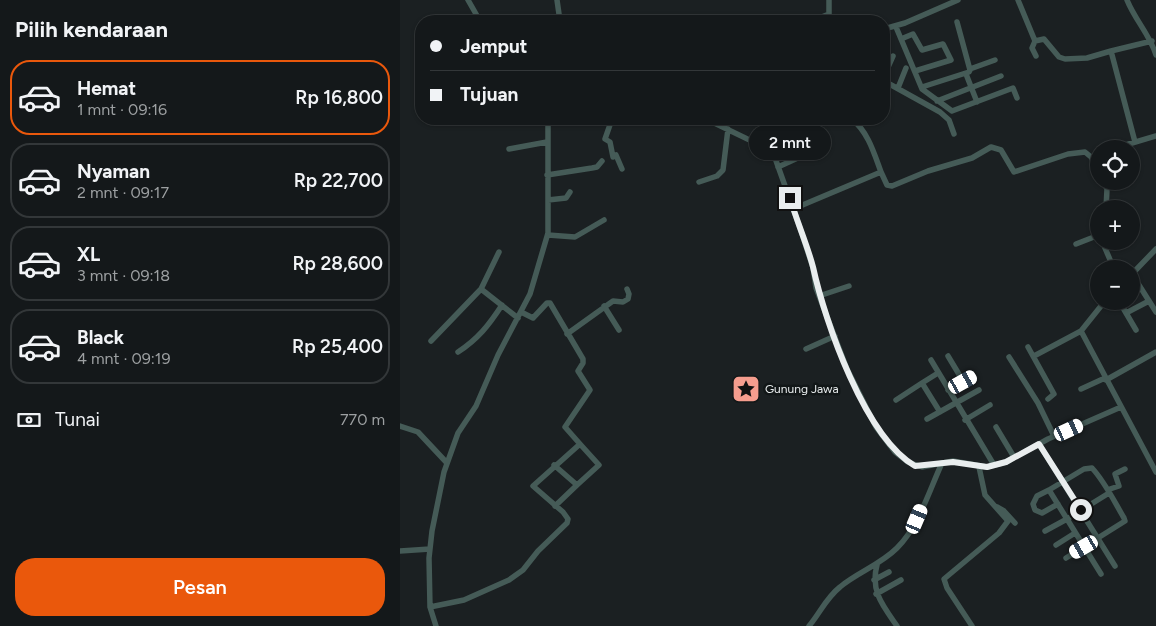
<!DOCTYPE html>
<html lang="id">
<head>
<meta charset="utf-8">
<style>
	body { margin:0; font-family:Figtree,sans-serif; background:#1d2123; color:#f1f3f6; height:100vh; display:flex; flex-direction:column; font-size:19px; white-space:nowrap }
	* { box-sizing:border-box; margin:0 }
	p { font-size:16px; color:#9da0a2 }
	.icon { flex:none; width:28px; height:28px; fill:none; stroke:currentColor; stroke-width:2; stroke-linecap:round; stroke-linejoin:round }
	.map { position:relative; flex:1; overflow:hidden }
	.side { display:flex; flex-direction:column; background:#14181a; width:400px }
	.side>* { flex:none }
	.hud { position:absolute; left:15px; top:15px; width:475px; height:110px; border-radius:20px; box-shadow:0 1px 4px #0004,0 0 0 1px #333739; display:grid; align-content:center; height:110px; padding:0 15px; background:#14181a }
	.buttons { position:absolute; left:690px; top:140px; display:grid; gap:10px }
	.buttons a { display:grid; place-items:center; width:50px; height:50px; border-radius:50%; background:#14181a; box-shadow:0 1px 4px #0004,0 0 0 1px #333739; font-size:25px }
	.end { position:absolute; width:22px; height:22px; margin:-11px; border:6px solid #e9edee; background:#111; box-shadow:0 0 0 2px #111 }
	.from { border-radius:50% }
	.bubble { position:absolute; height:35px; border-radius:18px; background:#14181a; box-shadow:0 1px 4px #0004,0 0 0 1px #333739; font-size:16px; font-weight:600; line-height:35px; text-align:center }
	.car { position:absolute; width:15px; height:30px; margin:-15px -8px; border-radius:6px; box-shadow:0 0 4px 1px #0007; background:linear-gradient(#fff 24%,#345 0 40%,#fff 0 76%,#345 0 86%,#fff 0) }
	.hud b { display:flex; align-items:center; gap:18px; height:48px; font-size:19px }
	.hud b+b { border-top:1px solid #333739 }
	.hud i { width:12px; height:12px; background:#f1f3f6 }
	ul { padding:0; list-style:none }
	li { display:flex; align-items:center; gap:15px; height:75px; margin:0 10px 8px; padding:0 5px; border:2px solid #333739; border-radius:20px }
	li div { flex:1 }
	li b { display:block; font-size:19px }
	li em { font-style:normal; font-weight:600 }
	li.current { border-color:#ea580c }
	li>.icon { width:45px; height:45px; stroke-width:1.5 }
	h2 { padding:0 15px; font-size:22px; line-height:60px }
	.pay { display:flex; align-items:center; gap:12px; height:55px; padding:0 15px; font-size:19px }
	.pay p { margin-inline-start:auto }
	.cta { display:flex; gap:10px; margin-top:auto; padding:10px 15px }
	.cta a { flex:1; height:58px; border-radius:20px; background:#ea580c; color:#fff; font-size:20px; font-weight:600; line-height:58px; text-align:center }
	main { display:flex; flex:1; min-height:0 }
	.map>svg:first-child { display:block }
	.lines { fill:none; stroke-linecap:round; stroke-linejoin:round }
	.minor { stroke:#455b57; stroke-width:5.5 }
	.route { stroke:#e9edee; stroke-width:6 }
	.labels { text-anchor:middle; stroke-width:5; stroke-linejoin:round; paint-order:stroke }
	.poi-label { font-size:12px; fill:#e9edee; stroke:#121718; text-anchor:start }
</style>
</head>
<body>
<main>
<section class="side">
<h2>Pilih kendaraan</h2>
<ul>
<li class="current"><svg class="icon" aria-label="car" viewBox="0 0 24 24"><path d="M5 17H2v-5l4-1 3-4h7l3 4 3 1v5h-3M9 17h6M6 11h13"/><circle cx="7" cy="17" r="2"/><circle cx="17" cy="17" r="2"/></svg><div><b>Hemat</b><p>1 mnt · 09:16</p></div><em>Rp 16,800</em></li>
<li><svg class="icon" aria-label="car" viewBox="0 0 24 24"><path d="M5 17H2v-5l4-1 3-4h7l3 4 3 1v5h-3M9 17h6M6 11h13"/><circle cx="7" cy="17" r="2"/><circle cx="17" cy="17" r="2"/></svg><div><b>Nyaman</b><p>2 mnt · 09:17</p></div><em>Rp 22,700</em></li>
<li><svg class="icon" aria-label="car" viewBox="0 0 24 24"><path d="M5 17H2v-5l4-1 3-4h7l3 4 3 1v5h-3M9 17h6M6 11h13"/><circle cx="7" cy="17" r="2"/><circle cx="17" cy="17" r="2"/></svg><div><b>XL</b><p>3 mnt · 09:18</p></div><em>Rp 28,600</em></li>
<li><svg class="icon" aria-label="car" viewBox="0 0 24 24"><path d="M5 17H2v-5l4-1 3-4h7l3 4 3 1v5h-3M9 17h6M6 11h13"/><circle cx="7" cy="17" r="2"/><circle cx="17" cy="17" r="2"/></svg><div><b>Black</b><p>4 mnt · 09:19</p></div><em>Rp 25,400</em></li>
</ul>
<div class="pay"><svg class="icon" aria-label="cash" viewBox="0 0 24 24"><path d="M3 7h18v10H3z"/><circle cx="12" cy="12" r="2"/></svg>Tunai<p>770 m</p></div>
<div class="cta"><a>Pesan</a></div>
</section>
<div class="map">
<svg width="756" height="626" viewBox="0 0 756 626">
	<rect width="100%" height="100%" fill="#1b2022"/>
	<g class="lines">
		<path class="minor" d="M68,0L80,21
			M157,0L160,21
			M429,0V14
			M618,0L635,41L632,48L636,56
			M727,0C735,20 750,35 756,55
			M412,21L429,14L434,21
			M496,27L522,89L552,111L613,88L617,98
			M484,29L505,23L558,0
			M501,39L513,34L522,50L543,44L551,60L515,71
			M635,41L644,39L659,57L665,59L687,58L711,51L735,142
			M711,51L752,41
			M570,69L595,60
			M566,74L577,102
			M484,76L493,56
			M484,81L540,112L549,120L554,134
			M522,87L569,72L570,70L557,22
			M498,88L506,68
			M537,101L601,76
			M212,119L205,139L210,142L213,157L216,155L222,169
			M219,119L235,122L247,119
			M306,119L368,149L374,155L400,228L413,268L416,288L447,369L476,427L495,452L508,462L522,467L553,461L587,467L606,462L648,439L721,407
			M452,119C468,132 474,153 481,172
			M148,122L170,119
			M109,149L147,142
			M712,149L756,136
			M691,157L699,172
			M378,167L413,151L399,119
			M147,175L192,168L197,167L202,161
			M703,181L707,189L706,209
			M299,182L317,176L323,170L328,129
			M148,200L166,198L170,192
			M393,209L481,172L487,185L492,186L528,171L572,158L591,147L601,150L614,172L668,154L685,152L691,157L699,154
			M148,235L175,237L204,220
			M702,241L714,269
			M676,244L699,235
			M732,274L756,312
			M731,275L756,249
			M81,289L118,318
			M419,296L449,286
			M705,301L681,331L756,472
			M719,301L736,330
			M204,306L219,330
			M726,313L749,301
			M167,334L213,301L223,302L228,299L229,294L227,289
			M31,341L81,289L99,252
			M628,347L654,394L648,399
			M406,349L435,336
			M58,352C78,339 89,325 102,305
			M548,356L563,381
			M634,356L681,331
			M609,357L638,403L654,436
			M531,360L594,465
			M538,373L522,383L540,412
			M706,380L756,352
			M681,389L705,378
			M548,390L573,376
			M496,400L522,383
			M527,419L579,390
			M565,420L590,405
			M0,426L18,432L47,463
			M596,427L614,457
			M639,444L715,566
			M154,465L177,485L155,506
			M177,485L199,465L180,444
			M649,490L637,496L633,504L635,510L642,513L658,504
			M597,507L604,511L615,523
			M645,531L667,519L701,574
			M656,545L675,533
			M0,551L30,549
			M666,558L725,521L724,518C714,501 705,482 692,468L684,469L649,490L667,519L709,493L710,489L719,486L715,474L725,469
			M477,565C470,591 483,606 497,626
			M474,580L489,572
			M476,594L501,580
			M30,607L64,600L109,580L123,570L138,551L167,523L168,519L163,512L133,486L180,444L165,427L190,390L178,371L183,363V359L150,303H147L133,318L121,312
			M36,626L30,607L29,558L32,531L44,472L58,433L76,406L98,355L130,294L148,233V119
			M409,626C420,613 426,598 440,587C458,572 480,565 497,548C519,526 529,491 542,463
			M572,626L547,588L544,579L599,533L608,521L585,495L579,467"/>
	</g>
	<g class="lines">
		<path class="route" d="M390,198C397,222 407,244 413,267C425,322 465,437 515,466L553,462L587,467L606,462L639,444L681,510"/>
	</g>
	<defs>
		<symbol id="sight-square" viewBox="-11 -11 22 22"><rect x="-9" y="-9" width="18" height="18" rx="4" fill="#f59d8e" stroke="#121718"/><path d="M0-6L1.8-2.2L6-1.7L2.9 1.2L3.7 5.4L0 3.3L-3.7 5.4L-2.9 1.2L-6-1.7L-1.8-2.2Z" fill="#111"/></symbol>
	</defs>
	<g fill-rule="evenodd">
		<use href="#sight-square" x="330" y="373" width="32" height="32"/>
	</g>
	<g class="labels">
		<g class="poi-label">
			<text x="365" y="393">Gunung Jawa</text>
		</g>
	</g>
</svg>
<div class="buttons">
<a><svg class="icon" aria-label="locate" viewBox="0 0 24 24"><circle cx="12" cy="12" r="6"/><path d="M12 2v4M12 18v4M2 12h4M18 12h4"/></svg></a>
<a>+</a>
<a>−</a>
</div>
<i class="end from" style="left:681px;top:510px"></i>
<i class="end" style="left:390px;top:198px"></i>
<div class="bubble" style="left:349px;top:125px;width:82px">2 mnt</div>
<i class="car" style="left:563px;top:382px;rotate:61deg"></i>
<i class="car" style="left:669px;top:430px;rotate:65deg"></i>
<i class="car" style="left:517px;top:519px;rotate:23deg"></i>
<i class="car" style="left:684px;top:547px;rotate:240deg"></i>
<div class="hud">
<b><i class="from"></i>Jemput</b>
<b><i></i>Tujuan</b>
</div>
</div>
</main>
</body>
</html>
